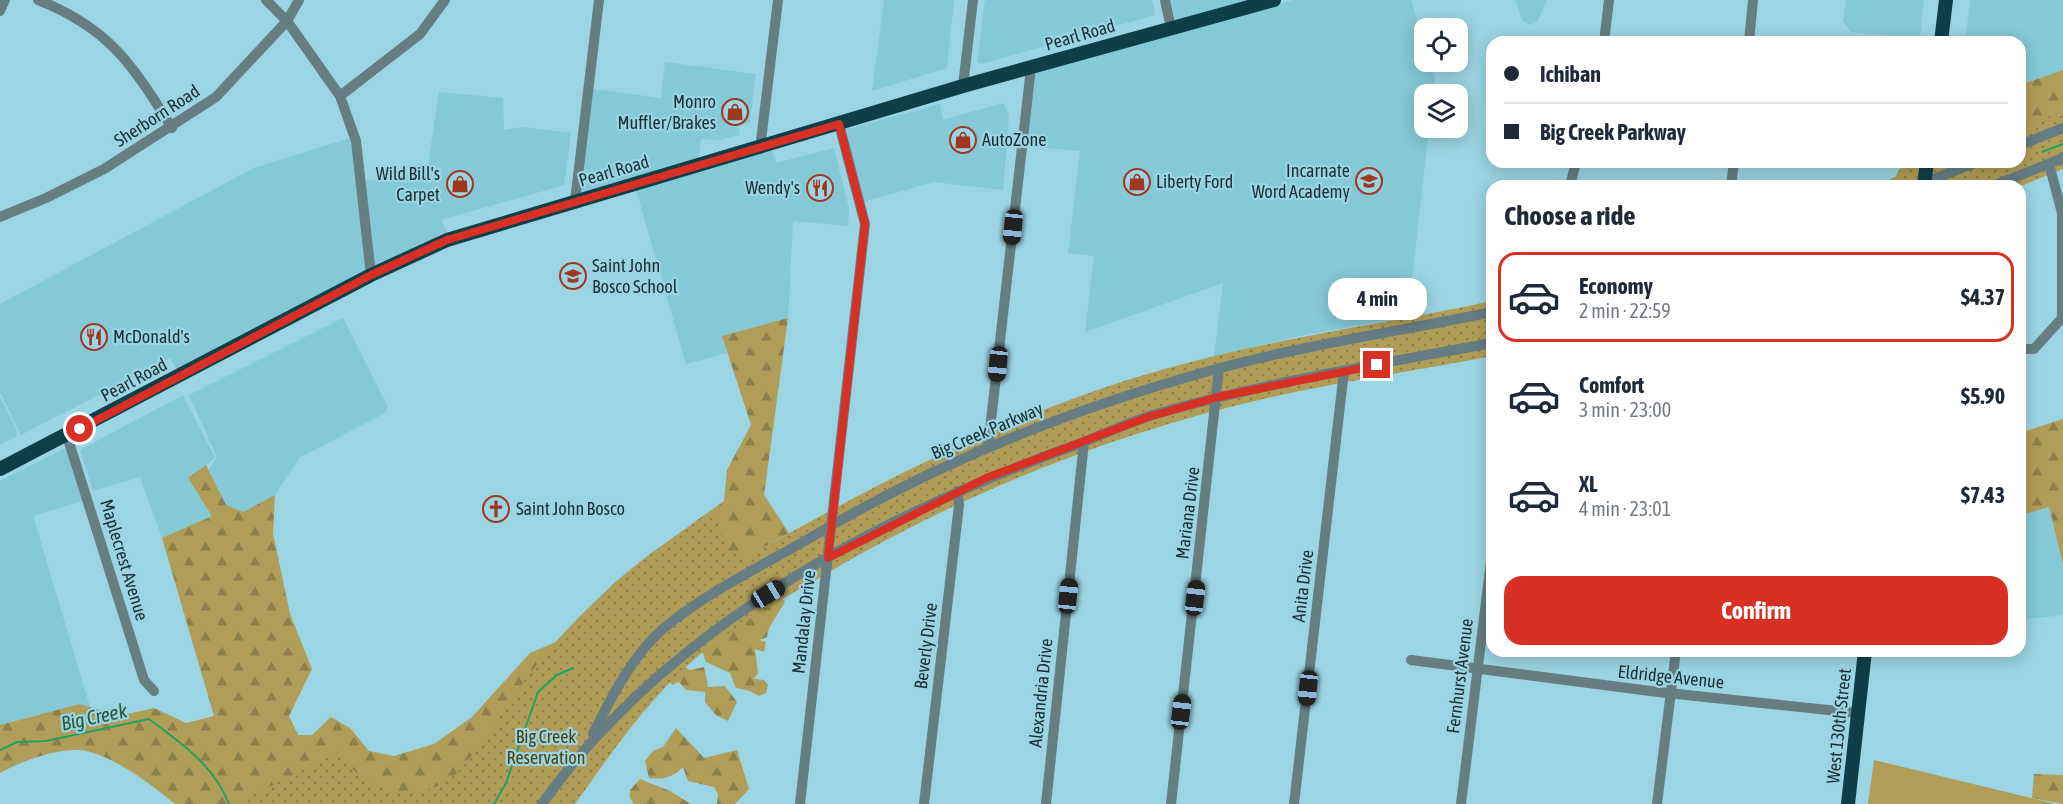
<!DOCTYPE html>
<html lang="en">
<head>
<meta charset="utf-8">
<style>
	body { margin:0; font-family:"Asap Condensed",sans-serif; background:#f2f2f3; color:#1f2937; height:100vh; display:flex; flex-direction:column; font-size:22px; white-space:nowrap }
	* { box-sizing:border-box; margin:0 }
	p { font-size:20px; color:#747a83 }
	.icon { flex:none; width:33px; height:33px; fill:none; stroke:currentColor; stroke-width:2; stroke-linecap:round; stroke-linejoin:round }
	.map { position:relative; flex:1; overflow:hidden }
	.drawer { position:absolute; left:1486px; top:180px; width:540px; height:477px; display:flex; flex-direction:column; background:#fff; border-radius:18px; box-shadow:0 3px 15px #0003 }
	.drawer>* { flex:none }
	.hud { position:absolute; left:1486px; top:36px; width:540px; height:132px; border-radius:18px; box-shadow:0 3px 15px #0003; display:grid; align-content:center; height:132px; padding:0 18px; background:#fff }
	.controls { position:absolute; left:1414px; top:18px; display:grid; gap:12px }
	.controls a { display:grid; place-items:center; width:54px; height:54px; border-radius:12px; background:#fff; box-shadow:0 3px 15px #0003; font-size:30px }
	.end { position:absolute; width:27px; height:27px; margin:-14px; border:8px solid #d93025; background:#fff; box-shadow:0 0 0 3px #fff }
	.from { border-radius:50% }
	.bubble { position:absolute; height:42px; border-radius:18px; background:#fff; box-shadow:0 3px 15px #0003; font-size:20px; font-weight:700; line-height:42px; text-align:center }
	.car { position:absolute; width:18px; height:36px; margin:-18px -9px; border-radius:8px; box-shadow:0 0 4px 2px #0007; background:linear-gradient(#222 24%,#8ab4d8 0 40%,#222 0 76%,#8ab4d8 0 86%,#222 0) }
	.hud b { display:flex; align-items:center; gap:21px; height:57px; font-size:22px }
	.hud b+b { border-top:2px solid #e0e1e3 }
	.hud i { width:15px; height:15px; background:#1f2937 }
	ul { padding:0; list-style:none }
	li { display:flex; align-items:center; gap:18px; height:90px; margin:0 12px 9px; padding:0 6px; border:3px solid transparent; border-radius:18px }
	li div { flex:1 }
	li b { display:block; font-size:22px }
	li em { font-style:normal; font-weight:700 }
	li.active { border-color:#d93025 }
	li>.icon { width:54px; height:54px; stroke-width:1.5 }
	h2 { padding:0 18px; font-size:27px; line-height:72px }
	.cta { display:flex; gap:12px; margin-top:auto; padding:12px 18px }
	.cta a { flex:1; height:69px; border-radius:18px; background:#d93025; color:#fff; font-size:24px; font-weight:700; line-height:69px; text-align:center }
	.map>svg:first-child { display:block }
	.built { fill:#85c8d6 }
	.grass { fill:#b09d58 }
	.forest { fill:url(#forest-firs) }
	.park { fill:url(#park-dots) }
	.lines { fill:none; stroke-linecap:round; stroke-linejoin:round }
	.stream { stroke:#21a35e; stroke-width:2 }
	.minor { stroke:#667d83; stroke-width:10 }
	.major { stroke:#0e3f49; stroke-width:14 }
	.route { stroke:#d93025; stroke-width:8 }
	.labels { text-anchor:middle; stroke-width:4.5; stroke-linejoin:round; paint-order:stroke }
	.street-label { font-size:18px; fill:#193036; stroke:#9bd4e2 }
	.poi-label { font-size:18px; fill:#193036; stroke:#9bd4e2; text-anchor:start }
	.park-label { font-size:18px; fill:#4e410a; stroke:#9bd4e2 }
	.water-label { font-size:20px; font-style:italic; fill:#275638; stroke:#9bd4e2 }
</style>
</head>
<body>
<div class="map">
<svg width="2063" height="804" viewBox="0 0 2063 804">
	<defs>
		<pattern id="forest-firs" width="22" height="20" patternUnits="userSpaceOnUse" patternTransform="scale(1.5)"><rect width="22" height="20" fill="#b09d58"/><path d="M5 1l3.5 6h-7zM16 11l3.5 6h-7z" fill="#8e804a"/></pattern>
		<pattern id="park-dots" width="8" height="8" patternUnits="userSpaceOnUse" patternTransform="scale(1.5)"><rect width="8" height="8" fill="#b09d58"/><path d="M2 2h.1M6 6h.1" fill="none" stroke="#8e804a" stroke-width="1.8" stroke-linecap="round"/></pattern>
	</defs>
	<rect width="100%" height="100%" fill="#9bd4e2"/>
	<path class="built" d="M884,0H954L947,68L872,91Z
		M985,0H1152L1155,15L981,64L977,62Z
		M1170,0H1257L1176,22Z
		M1293,0H1411L1425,45V62H1430L1435,78L1433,94H1425V128H1429L1408,317L1304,335L1214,357L1223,283L1085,332L1094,256L1068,253L1080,151L1027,146L1036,72Z
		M1515,0H1547L1537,22L1530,25L1523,21Z
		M1846,0H1924L1920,38L1851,32L1843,21Z
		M1970,0H2063V70L2021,85L2020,42H1965Z
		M665,62L756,74L750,122L738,126L740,135L720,140L701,139L698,171L772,150L776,163L834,148L849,209L848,226L793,221L788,318L722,336L727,353L686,364L633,179L580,194L593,89L661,98Z
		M439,92L503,98L504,130L522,127L571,133L564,185L441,220L449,236L179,373L170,358L21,435L0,392V304L254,168L350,138L357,182L427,172Z
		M1003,103L1009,115L1003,190L934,182L863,202L844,130L940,104L943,120Z
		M343,318L388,407L385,413L299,458L275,495L243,512L226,505L208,471L217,457L189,395Z
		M183,395L215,458L189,478L213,516L162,538L140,477L93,491L80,450Z
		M0,397L17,431L16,437L0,445Z
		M68,447L85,500L33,516L90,707L80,704L0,725V481Z
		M2049,506L2063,564V615L2021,620L2020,515Z"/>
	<path class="grass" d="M1874,760L2056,804H1868Z"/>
	<path class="forest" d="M2063,70V121L2021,137L2020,85Z
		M788,318L764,495L789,533L747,557L533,804H175C152,785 109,752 79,750C54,749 22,761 0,773V725L80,704L119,716L154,708L186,723L214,716L162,538L212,516L188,478L206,465L226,505L243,512L275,495L273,533L290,614L312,669L289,716L298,735H312L331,717L350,728L369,751L394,756L434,744L472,717L530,653L556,642L614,583L646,557L724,501L727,470L751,425L722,336Z
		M2063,419V564L2049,507L2021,515L2020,433Z
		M778,593L785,602L769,628L767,637L759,640L766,642L764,652L755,649L758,673L754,679L764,680L768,685L766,693L759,696L750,691L736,688L730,673L706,662L702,650Z
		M677,662L690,670L704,667L708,687L725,686L737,702L728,721L716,715L705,702V692L686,690L679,682L672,685L665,671Z
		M676,728L704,758L737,750L749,789L735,804H717L718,794L714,787L688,781L683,767C674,777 663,780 649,778L645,761L653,751L663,747Z
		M2034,774L2063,775V804L2032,798Z
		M640,779L670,791L691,804H634L630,798V790Z"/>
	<path class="park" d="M2063,111V169L2021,186H1876L1895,177L1904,162H2020L2021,128Z
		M1492,301V356C1415,371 1336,382 1259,400C1108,435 962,494 829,572C781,600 729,628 688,665C643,706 610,755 575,804H235L339,752C361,788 405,804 444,783C473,765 508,701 531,672C582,606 644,555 714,510C720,530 723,556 747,557C882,480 1018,410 1168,368C1275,338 1384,324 1492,301Z"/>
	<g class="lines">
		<path class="stream" d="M2042,152L2063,144
			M0,750L17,742L46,741L149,719C181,743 214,765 229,804
			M494,804L506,783L538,692L557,675L573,668"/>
		<path class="minor" d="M38,0C110,28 133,66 172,128
			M266,0L287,21L340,96L356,141L371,275
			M1165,0L1171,28
			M0,11L5,0
			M1604,42L1609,0
			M1749,42L1753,0
			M963,86L973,0
			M340,96L420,34L445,0
			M2020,145L2063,128
			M760,149L778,0
			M1570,186L1576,162
			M1731,186L1734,162
			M1916,186L1977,162
			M1993,186L2063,158
			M575,201L599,0
			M0,217L46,198L104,169L216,97L287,21L299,0
			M2020,349H2034L2062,318V213L2049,164
			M67,436L144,680L154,691
			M988,447L1031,68
			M1411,660L1658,692L1857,713
			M593,734C611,698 633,654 664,628C710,590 766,564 817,534C943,459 1080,406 1220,368C1310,344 1402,331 1492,312
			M542,804C668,626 880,515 1081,443C1104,434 1128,423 1152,415C1263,383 1379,364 1492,343
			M800,804L865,224L839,124
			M924,804L959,505L957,491
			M1046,804L1084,442
			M1171,804L1219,368
			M1294,804L1344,371
			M1461,804L1492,553
			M1657,804L1676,651"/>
		<path class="major" d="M1941,42L1946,0
			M1924,186L1927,162
			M0,469L371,275L447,240L963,86L1274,0
			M1848,804L1865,651"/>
	</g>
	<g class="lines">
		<path class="route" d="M80,429L371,275L447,240L839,124L865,224L828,558L986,478L1148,417L1218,397L1377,365"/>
	</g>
	<defs>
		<symbol id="shop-ring" viewBox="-11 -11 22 22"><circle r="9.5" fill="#9bd4e2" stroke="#a03720" stroke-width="1.5"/><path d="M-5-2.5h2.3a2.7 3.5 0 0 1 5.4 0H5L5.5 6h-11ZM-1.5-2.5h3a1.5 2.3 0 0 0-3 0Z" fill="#a03720"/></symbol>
		<symbol id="school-ring" viewBox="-11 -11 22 22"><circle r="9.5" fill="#9bd4e2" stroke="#a03720" stroke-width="1.5"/><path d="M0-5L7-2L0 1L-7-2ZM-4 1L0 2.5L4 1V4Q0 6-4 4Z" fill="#a03720"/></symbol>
		<symbol id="restaurant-ring" viewBox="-11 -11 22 22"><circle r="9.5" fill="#9bd4e2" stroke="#a03720" stroke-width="1.5"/><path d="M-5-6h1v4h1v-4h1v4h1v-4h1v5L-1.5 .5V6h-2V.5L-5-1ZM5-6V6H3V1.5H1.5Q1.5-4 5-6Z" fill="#a03720"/></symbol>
		<symbol id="church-ring" viewBox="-11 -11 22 22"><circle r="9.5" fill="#9bd4e2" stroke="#a03720" stroke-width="1.5"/><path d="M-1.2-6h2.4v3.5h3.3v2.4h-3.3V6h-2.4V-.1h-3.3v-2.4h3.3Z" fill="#a03720"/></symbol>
	</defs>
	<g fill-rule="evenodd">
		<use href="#shop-ring" x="720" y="97" width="30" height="30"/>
		<use href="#shop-ring" x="948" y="125" width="30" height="30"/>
		<use href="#school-ring" x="1354" y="166" width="30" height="30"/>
		<use href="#shop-ring" x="1122" y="167" width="30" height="30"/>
		<use href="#shop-ring" x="445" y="169" width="30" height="30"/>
		<use href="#restaurant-ring" x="805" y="173" width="30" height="30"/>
		<use href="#school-ring" x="558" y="261" width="30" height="30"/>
		<use href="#restaurant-ring" x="79" y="322" width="30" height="30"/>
		<use href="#church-ring" x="481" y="494" width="30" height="30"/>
	</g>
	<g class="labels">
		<g class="street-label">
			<text transform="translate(1080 35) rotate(-16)" y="6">Pearl Road</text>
			<text transform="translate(157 116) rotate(-33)" y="6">Sherborn Road</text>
			<text transform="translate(614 171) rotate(-16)" y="6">Pearl Road</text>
			<text transform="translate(134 380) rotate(-28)" y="6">Pearl Road</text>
			<text transform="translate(987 431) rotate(-23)" y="6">Big Creek Parkway</text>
			<text transform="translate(1188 513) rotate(-83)" y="6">Mariana Drive</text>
			<text transform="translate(124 560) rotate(73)" y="6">Maplecrest Avenue</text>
			<text transform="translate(1303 586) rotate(-83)" y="6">Anita Drive</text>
			<text transform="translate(804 622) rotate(-84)" y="6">Mandalay Drive</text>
			<text transform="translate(926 646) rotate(-83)" y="6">Beverly Drive</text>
			<text transform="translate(1460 676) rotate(-83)" y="6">Fernhurst Avenue</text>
			<text transform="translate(1671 677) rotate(6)" y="6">Eldridge Avenue</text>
			<text transform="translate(1041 693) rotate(-84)" y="6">Alexandria Drive</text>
			<text transform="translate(1839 726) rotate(-84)" y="6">West 130th Street</text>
		</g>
		<g class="poi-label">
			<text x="716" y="108" text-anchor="end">Monro<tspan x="716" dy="21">Muffler/Brakes</tspan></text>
			<text x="982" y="146">AutoZone</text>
			<text x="1350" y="177" text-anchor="end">Incarnate<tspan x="1350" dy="21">Word Academy</tspan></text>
			<text x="440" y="180" text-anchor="end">Wild Bill's<tspan x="440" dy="21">Carpet</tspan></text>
			<text x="1156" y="188">Liberty Ford</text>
			<text x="800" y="194" text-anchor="end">Wendy's</text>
			<text x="592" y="272">Saint John<tspan x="592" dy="21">Bosco School</tspan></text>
			<text x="113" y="343">McDonald's</text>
			<text x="516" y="515">Saint John Bosco</text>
		</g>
		<g class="park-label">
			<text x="546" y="743">Big Creek<tspan x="546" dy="21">Reservation</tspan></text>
		</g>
		<g class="water-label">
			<text transform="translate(94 717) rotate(-12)" y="7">Big Creek</text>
		</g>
	</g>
</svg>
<div class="controls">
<a><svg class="icon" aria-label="locate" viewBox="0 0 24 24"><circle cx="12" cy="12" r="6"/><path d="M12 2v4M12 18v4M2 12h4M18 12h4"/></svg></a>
<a><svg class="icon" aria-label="layers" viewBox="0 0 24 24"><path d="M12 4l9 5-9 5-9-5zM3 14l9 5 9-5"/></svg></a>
</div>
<i class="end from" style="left:80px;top:429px"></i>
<i class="end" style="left:1377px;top:365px"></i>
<div class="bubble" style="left:1328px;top:278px;width:99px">4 min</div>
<i class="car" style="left:1013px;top:227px;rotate:186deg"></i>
<i class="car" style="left:998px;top:364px;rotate:186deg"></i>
<i class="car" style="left:768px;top:594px;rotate:59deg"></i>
<i class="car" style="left:1068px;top:596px;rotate:6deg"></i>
<i class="car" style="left:1195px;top:598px;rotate:7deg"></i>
<i class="car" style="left:1308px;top:688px;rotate:186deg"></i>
<i class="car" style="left:1181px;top:712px;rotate:7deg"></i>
<div class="hud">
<b><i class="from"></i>Ichiban</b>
<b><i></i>Big Creek Parkway</b>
</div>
<section class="drawer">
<h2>Choose a ride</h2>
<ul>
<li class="active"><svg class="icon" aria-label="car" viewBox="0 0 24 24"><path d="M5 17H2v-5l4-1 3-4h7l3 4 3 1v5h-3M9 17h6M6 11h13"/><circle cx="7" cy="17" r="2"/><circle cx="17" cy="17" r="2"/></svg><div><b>Economy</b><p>2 min · 22:59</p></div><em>$4.37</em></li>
<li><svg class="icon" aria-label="car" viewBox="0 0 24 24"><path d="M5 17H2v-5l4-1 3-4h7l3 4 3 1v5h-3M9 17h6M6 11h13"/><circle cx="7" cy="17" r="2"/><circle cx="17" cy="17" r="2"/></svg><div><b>Comfort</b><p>3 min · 23:00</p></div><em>$5.90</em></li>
<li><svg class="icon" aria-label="car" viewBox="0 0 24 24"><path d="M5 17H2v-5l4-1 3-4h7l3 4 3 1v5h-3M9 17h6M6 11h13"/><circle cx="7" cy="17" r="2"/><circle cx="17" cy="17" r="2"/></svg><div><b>XL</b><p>4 min · 23:01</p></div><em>$7.43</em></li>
</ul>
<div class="cta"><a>Confirm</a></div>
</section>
</div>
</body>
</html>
